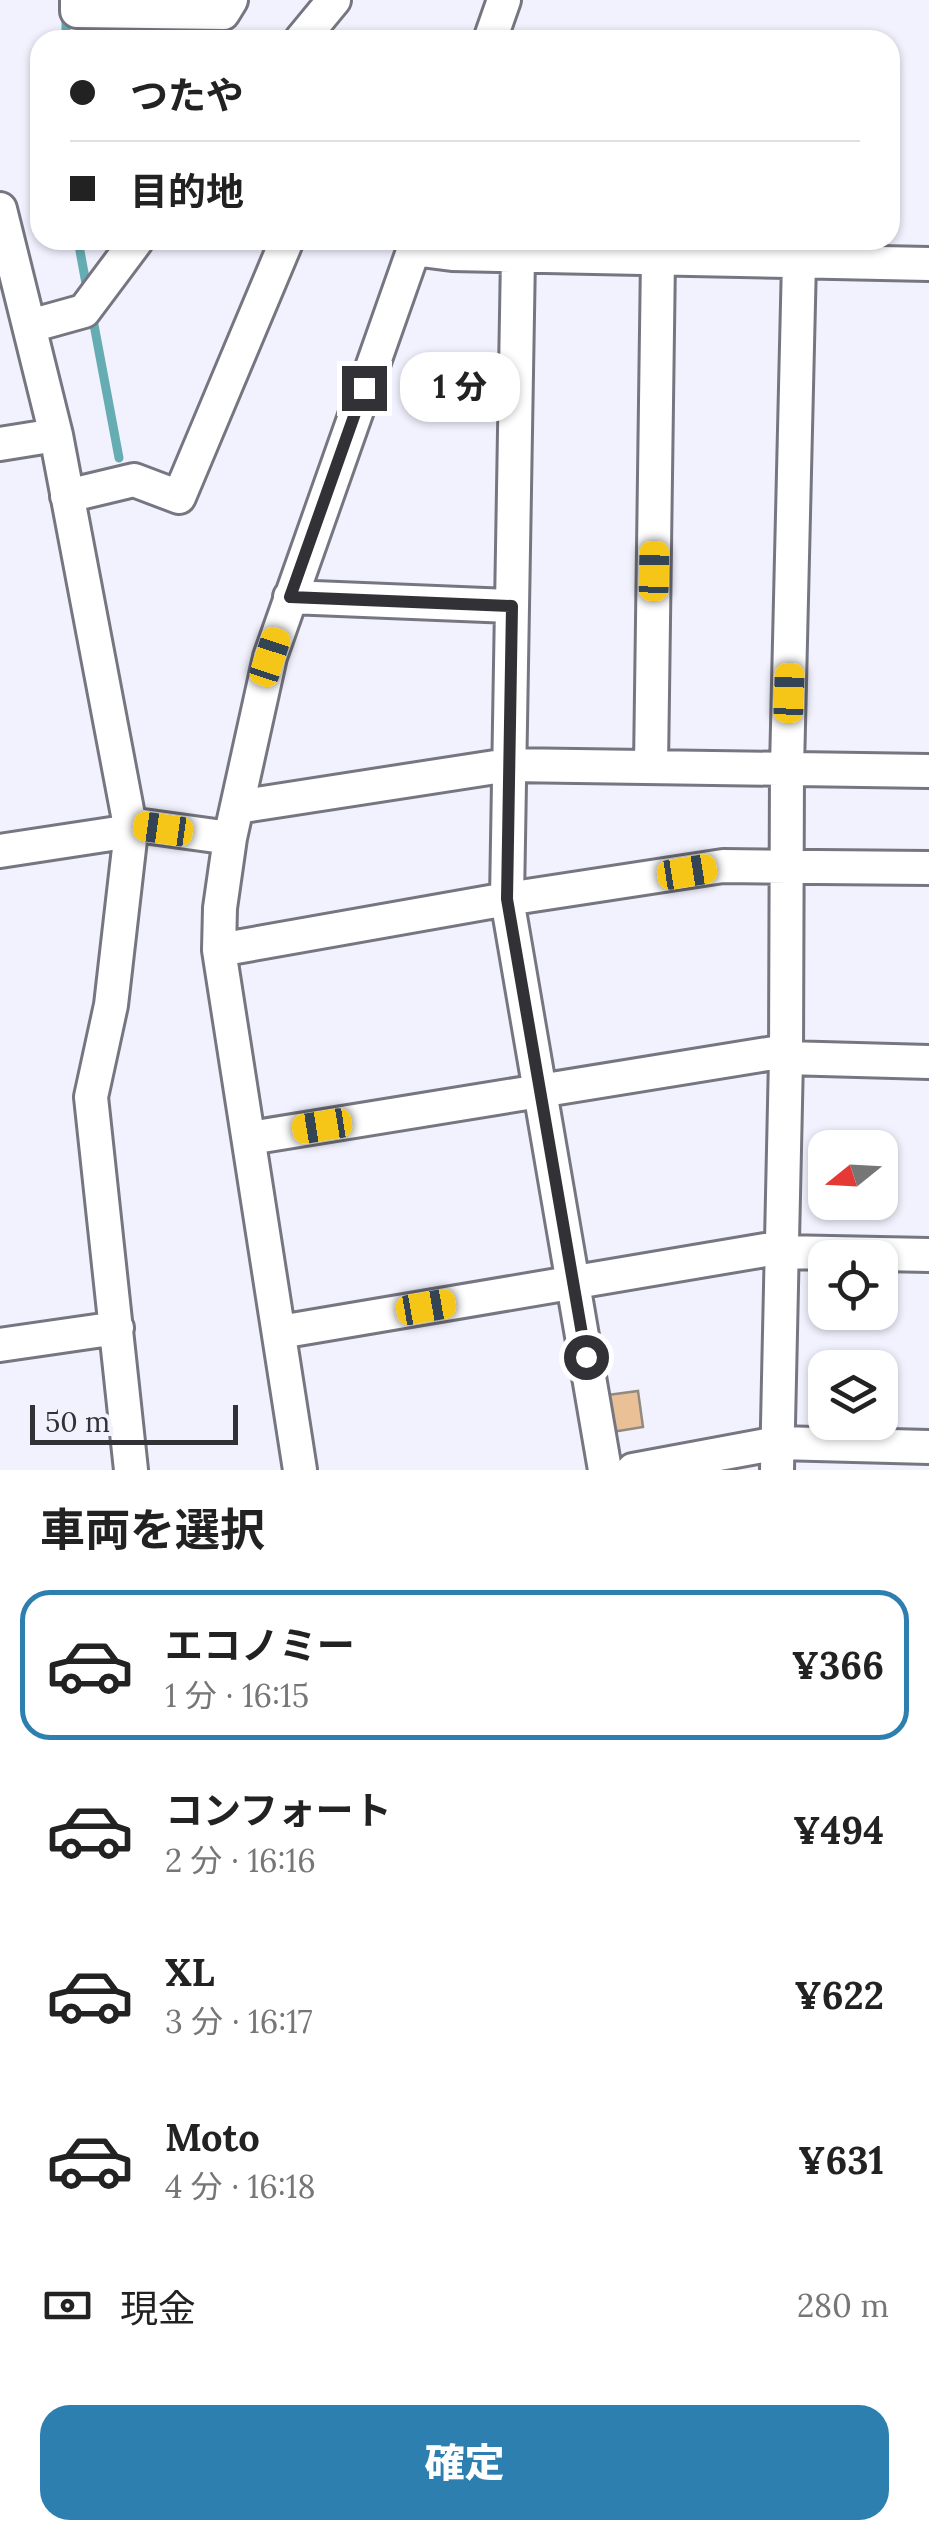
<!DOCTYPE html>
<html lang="ja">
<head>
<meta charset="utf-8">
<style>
	body { margin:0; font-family:Lora,"Noto Sans JP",serif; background:#f6f6f6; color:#222; height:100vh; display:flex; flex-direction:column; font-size:38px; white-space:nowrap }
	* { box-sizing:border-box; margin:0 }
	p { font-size:32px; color:#767676 }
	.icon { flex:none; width:55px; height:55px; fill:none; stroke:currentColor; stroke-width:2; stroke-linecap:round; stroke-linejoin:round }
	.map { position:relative; height:1470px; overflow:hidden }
	.sheet { display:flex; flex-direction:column; background:#fff; flex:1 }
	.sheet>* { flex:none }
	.hud { position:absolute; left:30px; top:30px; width:870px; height:220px; border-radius:30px; box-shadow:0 2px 8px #0004; display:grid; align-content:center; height:220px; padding:0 40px; background:#fff }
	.needle { width:65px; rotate:252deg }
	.controls { position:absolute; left:808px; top:1130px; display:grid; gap:20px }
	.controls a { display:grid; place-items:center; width:90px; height:90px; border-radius:20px; background:#fff; box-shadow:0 2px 8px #0004; font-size:50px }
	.scale { position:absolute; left:30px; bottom:25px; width:208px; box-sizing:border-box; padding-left:10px; border:5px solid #313136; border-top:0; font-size:28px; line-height:35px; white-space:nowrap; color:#313136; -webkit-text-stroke:8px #f1f2fe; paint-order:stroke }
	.end { position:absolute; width:45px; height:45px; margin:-22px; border:12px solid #313136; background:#fff; box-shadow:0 0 0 5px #fff }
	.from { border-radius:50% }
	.bubble { position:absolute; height:70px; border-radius:30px; background:#fff; box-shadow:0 2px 8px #0004; font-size:32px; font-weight:800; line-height:70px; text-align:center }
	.car { position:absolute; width:30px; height:60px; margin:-30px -15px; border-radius:12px; box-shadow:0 0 8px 2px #0007; background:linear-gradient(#f5c518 24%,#345 0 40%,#f5c518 0 76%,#345 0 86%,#f5c518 0) }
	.hud b { display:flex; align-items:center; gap:35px; height:95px; font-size:38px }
	.hud b+b { border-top:2px solid #e0e0e0 }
	.hud i { width:25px; height:25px; background:#222 }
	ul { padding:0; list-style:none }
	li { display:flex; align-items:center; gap:30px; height:150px; margin:0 20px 15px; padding:0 20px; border:5px solid transparent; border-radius:30px }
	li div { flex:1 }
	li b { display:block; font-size:38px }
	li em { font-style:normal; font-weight:800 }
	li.selected { border-color:#2d7fb0 }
	li>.icon { width:90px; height:90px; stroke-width:1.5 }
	h2 { padding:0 40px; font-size:45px; line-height:120px }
	.pay { display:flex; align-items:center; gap:25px; height:110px; padding:0 40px; font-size:38px }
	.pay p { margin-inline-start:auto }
	.button { display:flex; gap:20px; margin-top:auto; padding:20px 40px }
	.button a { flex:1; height:115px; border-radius:30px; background:#2d7fb0; color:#fff; font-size:40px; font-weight:800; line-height:115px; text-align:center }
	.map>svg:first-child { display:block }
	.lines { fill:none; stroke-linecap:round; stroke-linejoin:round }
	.stream { stroke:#65adb3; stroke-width:9 }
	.building { fill:#eac197; stroke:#928981; stroke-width:2.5 }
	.street-casing { stroke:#757680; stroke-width:38 }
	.street { stroke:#fff; stroke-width:32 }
	.route { stroke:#313136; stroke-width:12 }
</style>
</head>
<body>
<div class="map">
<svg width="929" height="1470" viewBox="0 0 929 1470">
	<rect width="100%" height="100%" fill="#f1f2fe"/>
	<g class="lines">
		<path class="stream" d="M66,40V13
			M78,240L87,289
			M92,314L119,458"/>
	</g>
	<path class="building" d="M638,1391L643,1427L606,1433L600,1396Z"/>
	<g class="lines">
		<defs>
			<path id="street" d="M77,0V11L223,13L231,0
				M301,40L334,0
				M490,40L504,0
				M0,209L56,435L131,831L111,1005L91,1097L131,1470
				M413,249L452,254L929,264
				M518,256L507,899L605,1470
				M30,326L84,311L137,240
				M0,444L56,435
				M67,496L134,480L179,497L287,240
				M290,597L512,606
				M651,766L658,258
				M237,807L508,765L929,771
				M129,824L230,838
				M0,851L131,831
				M219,950L507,899L723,866L929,868
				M786,1058L929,1062
				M250,1138L786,1051
				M782,1252L929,1255
				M280,1332L765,1250H782
				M0,1345L117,1328
				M300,1470L219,950L220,908L230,838L270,657L417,240
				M633,1470L778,1443L929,1447
				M777,1470L786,1058L787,768L799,261"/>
		</defs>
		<use href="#street" class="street-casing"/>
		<use href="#street" class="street"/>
	</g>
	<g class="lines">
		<path class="route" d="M364,388L290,597L512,606L507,899L586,1357"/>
	</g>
</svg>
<div class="controls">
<a><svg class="needle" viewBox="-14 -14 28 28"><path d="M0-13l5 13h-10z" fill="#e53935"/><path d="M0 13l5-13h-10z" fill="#767676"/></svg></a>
<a><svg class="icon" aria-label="locate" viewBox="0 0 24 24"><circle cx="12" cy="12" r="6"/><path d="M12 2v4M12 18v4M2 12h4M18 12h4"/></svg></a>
<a><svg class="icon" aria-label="layers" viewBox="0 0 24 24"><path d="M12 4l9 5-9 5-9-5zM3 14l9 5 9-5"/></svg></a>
</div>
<div class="scale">50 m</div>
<i class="end from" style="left:586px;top:1357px"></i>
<i class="end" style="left:364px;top:388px"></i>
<div class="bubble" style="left:400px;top:352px;width:120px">1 分</div>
<i class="car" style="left:654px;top:571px;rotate:1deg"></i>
<i class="car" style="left:270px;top:657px;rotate:18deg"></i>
<i class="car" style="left:789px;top:693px;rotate:2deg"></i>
<i class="car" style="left:163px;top:829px;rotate:278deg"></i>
<i class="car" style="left:687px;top:872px;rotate:81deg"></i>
<i class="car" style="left:322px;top:1126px;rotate:261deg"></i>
<i class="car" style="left:426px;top:1307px;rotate:80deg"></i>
<div class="hud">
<b><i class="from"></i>つたや</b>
<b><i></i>目的地</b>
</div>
</div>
<section class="sheet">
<h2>車両を選択</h2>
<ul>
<li class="selected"><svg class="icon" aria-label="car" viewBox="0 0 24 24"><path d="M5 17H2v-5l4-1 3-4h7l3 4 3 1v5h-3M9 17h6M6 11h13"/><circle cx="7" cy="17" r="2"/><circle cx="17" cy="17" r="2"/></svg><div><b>エコノミー</b><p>1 分 · 16:15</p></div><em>¥366</em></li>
<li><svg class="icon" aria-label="car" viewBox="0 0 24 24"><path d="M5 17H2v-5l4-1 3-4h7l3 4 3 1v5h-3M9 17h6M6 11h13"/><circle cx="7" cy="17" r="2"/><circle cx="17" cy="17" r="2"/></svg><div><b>コンフォート</b><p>2 分 · 16:16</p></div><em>¥494</em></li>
<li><svg class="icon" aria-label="car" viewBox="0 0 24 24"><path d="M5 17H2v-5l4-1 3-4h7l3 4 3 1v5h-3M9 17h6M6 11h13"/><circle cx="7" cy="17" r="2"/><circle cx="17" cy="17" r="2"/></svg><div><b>XL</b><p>3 分 · 16:17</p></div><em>¥622</em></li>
<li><svg class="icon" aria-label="car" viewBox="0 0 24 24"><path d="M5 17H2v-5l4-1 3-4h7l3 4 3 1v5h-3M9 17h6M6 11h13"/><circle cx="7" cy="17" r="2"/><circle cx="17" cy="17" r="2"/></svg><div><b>Moto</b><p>4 分 · 16:18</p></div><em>¥631</em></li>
</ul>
<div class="pay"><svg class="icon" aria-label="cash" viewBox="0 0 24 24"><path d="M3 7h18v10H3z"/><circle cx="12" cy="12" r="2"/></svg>現金<p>280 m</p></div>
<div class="button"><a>確定</a></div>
</section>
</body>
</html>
